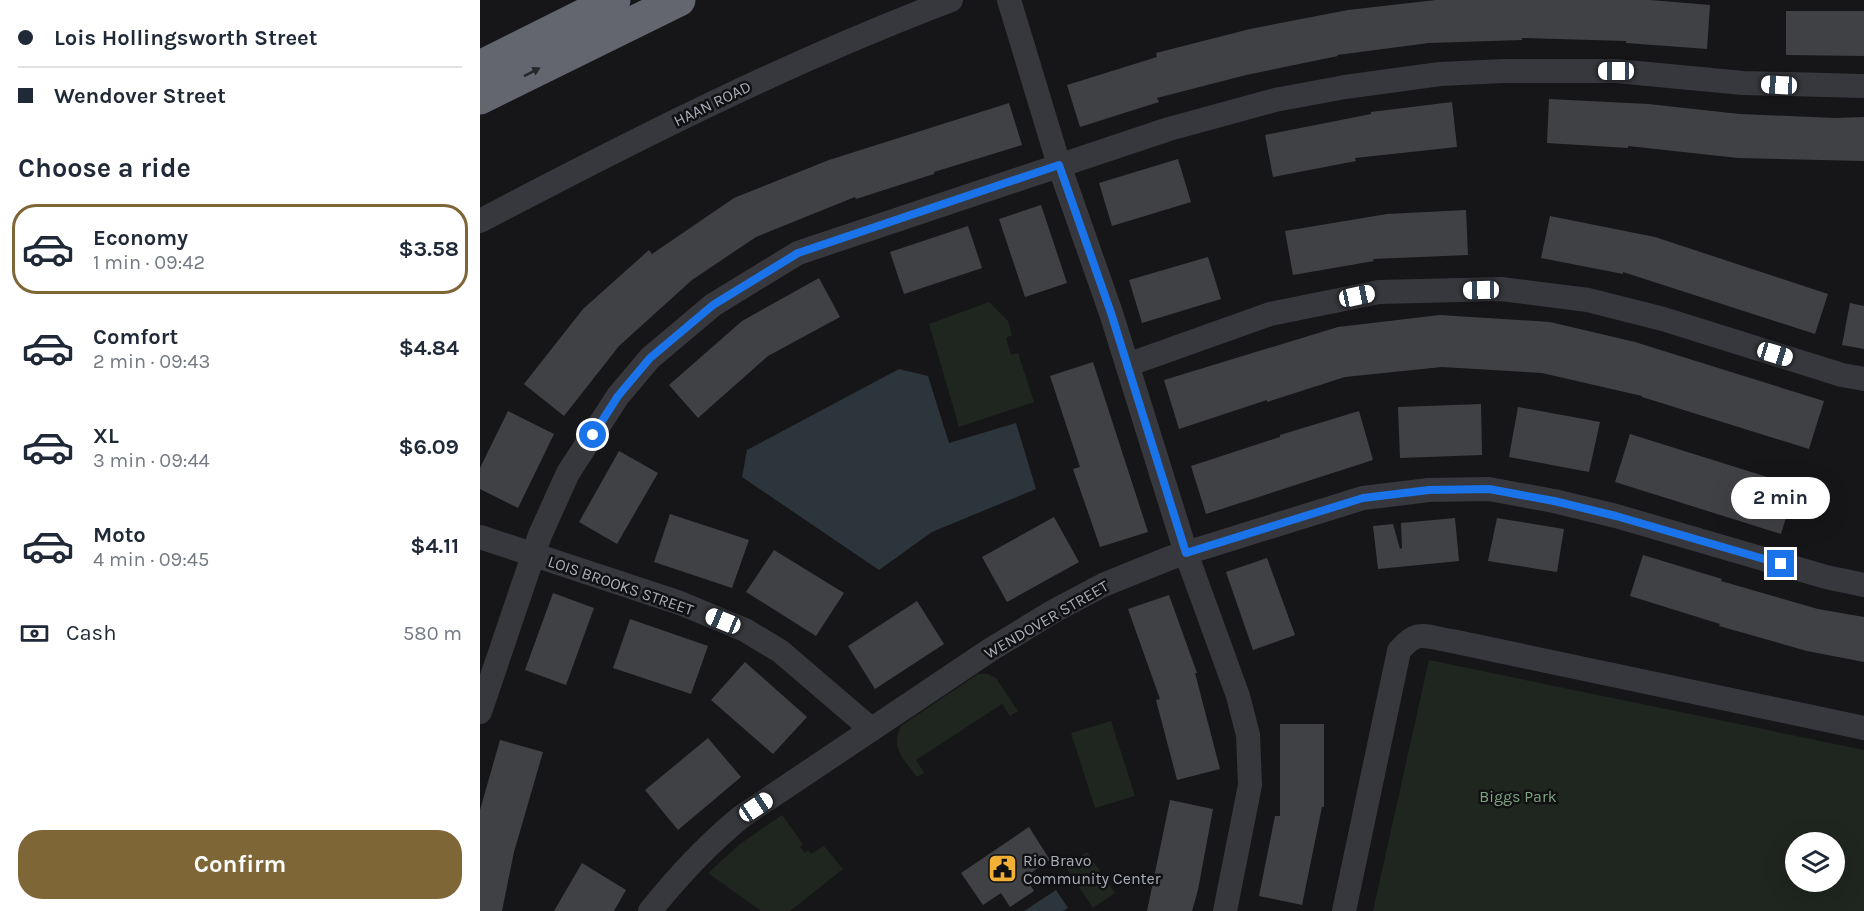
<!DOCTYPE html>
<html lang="en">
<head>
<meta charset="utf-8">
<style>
	body { margin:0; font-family:Karla,sans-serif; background:#f6f6f7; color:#1f2937; height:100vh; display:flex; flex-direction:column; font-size:22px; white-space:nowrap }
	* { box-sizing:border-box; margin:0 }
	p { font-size:20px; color:#747a83 }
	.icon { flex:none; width:33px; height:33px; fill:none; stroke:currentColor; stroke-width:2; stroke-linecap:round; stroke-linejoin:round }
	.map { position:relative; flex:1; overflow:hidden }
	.sheet { display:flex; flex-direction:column; background:#fff; width:480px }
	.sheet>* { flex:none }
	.guide { display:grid; align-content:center; height:132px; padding:0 18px; background:#fff }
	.tools { position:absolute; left:1305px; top:832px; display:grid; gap:12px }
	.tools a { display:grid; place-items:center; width:60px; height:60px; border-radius:50%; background:#fff; box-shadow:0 6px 24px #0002; font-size:30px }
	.end { position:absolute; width:27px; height:27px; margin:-14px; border:8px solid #1a73e8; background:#fff; box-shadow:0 0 0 3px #fff }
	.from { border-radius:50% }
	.bubble { position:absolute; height:42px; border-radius:21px; background:#fff; box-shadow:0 6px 24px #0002; font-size:20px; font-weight:700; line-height:42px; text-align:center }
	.car { position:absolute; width:18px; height:36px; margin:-18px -9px; border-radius:8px; box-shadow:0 0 4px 2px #0007; background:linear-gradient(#fff 24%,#345 0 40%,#fff 0 76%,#345 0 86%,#fff 0) }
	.guide b { display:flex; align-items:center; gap:21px; height:57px; font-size:22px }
	.guide b+b { border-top:2px solid #e0e1e3 }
	.guide i { width:15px; height:15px; background:#1f2937 }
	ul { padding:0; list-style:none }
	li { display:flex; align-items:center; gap:18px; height:90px; margin:0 12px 9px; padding:0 6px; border:3px solid transparent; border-radius:24px }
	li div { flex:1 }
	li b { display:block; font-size:22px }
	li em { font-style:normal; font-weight:700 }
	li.on { border-color:#7e6636 }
	li>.icon { width:54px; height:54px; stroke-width:1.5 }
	h2 { padding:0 18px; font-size:27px; line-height:72px }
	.pay { display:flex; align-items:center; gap:15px; height:66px; padding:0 18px; font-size:22px }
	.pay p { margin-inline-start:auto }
	.cta { display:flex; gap:12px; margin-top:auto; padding:12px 18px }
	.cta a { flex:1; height:69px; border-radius:24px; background:#7e6636; color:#fff; font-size:24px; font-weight:700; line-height:69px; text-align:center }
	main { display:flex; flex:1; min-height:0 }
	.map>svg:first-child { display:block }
	.green { fill:#1e261f; fill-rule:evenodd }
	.water { fill:#2c353c }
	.building { fill:#404145 }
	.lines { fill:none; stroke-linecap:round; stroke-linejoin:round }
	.minor { stroke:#37383d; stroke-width:24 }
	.highway { stroke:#63666e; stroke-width:33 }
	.oneway { fill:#26262a }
	.route { stroke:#1a73e8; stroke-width:8 }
	.labels { text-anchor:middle; stroke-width:5; stroke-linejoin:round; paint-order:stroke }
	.street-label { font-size:16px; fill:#a8adb8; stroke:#111113 }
	.park-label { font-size:16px; fill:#7fa381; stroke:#111113 }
	.poi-label { font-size:16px; fill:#a8adb8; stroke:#111113; text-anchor:start }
</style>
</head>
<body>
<main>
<section class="sheet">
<div class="guide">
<b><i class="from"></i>Lois Hollingsworth Street</b>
<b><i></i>Wendover Street</b>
</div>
<h2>Choose a ride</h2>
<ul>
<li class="on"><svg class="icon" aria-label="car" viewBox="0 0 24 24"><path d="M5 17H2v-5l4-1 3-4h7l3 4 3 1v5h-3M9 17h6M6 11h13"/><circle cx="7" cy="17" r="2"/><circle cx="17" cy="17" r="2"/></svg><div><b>Economy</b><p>1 min · 09:42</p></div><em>$3.58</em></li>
<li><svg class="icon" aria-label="car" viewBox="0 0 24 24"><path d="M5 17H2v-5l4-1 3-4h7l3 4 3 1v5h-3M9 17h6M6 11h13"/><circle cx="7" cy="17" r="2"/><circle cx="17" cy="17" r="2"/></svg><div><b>Comfort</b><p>2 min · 09:43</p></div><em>$4.84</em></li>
<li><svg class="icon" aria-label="car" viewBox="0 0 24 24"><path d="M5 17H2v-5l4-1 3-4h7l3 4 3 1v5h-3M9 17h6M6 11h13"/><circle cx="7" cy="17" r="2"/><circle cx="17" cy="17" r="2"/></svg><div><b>XL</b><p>3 min · 09:44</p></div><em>$6.09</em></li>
<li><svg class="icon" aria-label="car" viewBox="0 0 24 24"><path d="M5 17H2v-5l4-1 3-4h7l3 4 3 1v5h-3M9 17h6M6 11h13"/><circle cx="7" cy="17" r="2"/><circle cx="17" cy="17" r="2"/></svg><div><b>Moto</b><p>4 min · 09:45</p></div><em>$4.11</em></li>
</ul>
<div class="pay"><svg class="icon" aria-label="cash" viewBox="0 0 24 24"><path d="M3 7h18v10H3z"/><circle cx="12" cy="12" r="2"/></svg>Cash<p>580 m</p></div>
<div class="cta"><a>Confirm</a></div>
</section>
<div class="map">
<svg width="1384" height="911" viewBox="0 0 1384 911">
	<rect width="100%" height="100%" fill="#161618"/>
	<path class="green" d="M509,302L528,321L532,335L526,338L531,355L538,353L554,402L479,427L449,324Z
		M949,660L1384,750V911H893ZM1316,843H1354V882H1316Z
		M498,674H508L516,678L538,711L530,716L522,704L436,760L444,773L437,777C424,759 410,749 421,726Z
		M631,721L655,796L615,808L591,733Z
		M302,815L323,844L320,847L325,853L328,850L331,854L344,846L363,869L310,911H281L228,873L260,844Z
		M607,852L635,893L613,908L585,866Z"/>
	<path class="water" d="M419,369L448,376L469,443L536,423L556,489L452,532L399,570L262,477L267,450Z
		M576,890L588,908L583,911H544Z"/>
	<path class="building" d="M956,0H1170L1230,5L1227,49L1146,43V41L1042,38V40L949,43L857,55L858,56L766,75L677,98L679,102L600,127L587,85L677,57L676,53L770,29L868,10Z
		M1306,11H1384V56L1306,55Z
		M1069,99L1168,104L1260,114L1355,118L1384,117V161L1258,158L1148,146V148L1067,143Z
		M972,102L977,147L875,158L876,161L793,177L785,135L891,114V112Z
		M529,103L542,145L454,172V174L376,199L375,197L276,237L212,280L139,346L84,416L44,384L103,309L169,250L172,254L254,198L349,160Z
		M698,159L711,202L632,226L619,183Z
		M561,205L587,283L545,297L519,219Z
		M986,210L988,255L893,259L894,261L813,275L805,231L907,214Z
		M1070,216L1175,237L1348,294L1335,334L1143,272V274L1061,258Z
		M488,226L502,268L424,294L410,252Z
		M728,257L741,299L662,323L649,280Z
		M339,278L360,317L288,356L218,418L189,385L262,321Z
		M1370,303L1384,306V349L1362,345Z
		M960,315L1070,322L1155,342L1344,401L1329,449L1162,397V396L1062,373L962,367L865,377L787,402V400L699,429L684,380L858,327Z
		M613,362L668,532L620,547L593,469L600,467L570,376Z
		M1001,404L1002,455L920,458L918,407Z
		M1038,407L1120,422L1109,472L1029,457Z
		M28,411L74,434L38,508L0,489V468Z
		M879,411L893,460L726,514L711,466L800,437V435Z
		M1150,434L1316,486L1301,534L1135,482Z
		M139,451L178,473L137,544L99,522Z
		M190,514L269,540L252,588L174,562Z
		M574,517L599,562L527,602L502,557Z
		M975,518L979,561L898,569L893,526L913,524L920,549L922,548L921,523Z
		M1017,518L1084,529L1077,572L1008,561Z
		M294,550L364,593L336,636L266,592Z
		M1163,555L1242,579L1241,581L1338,609L1384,617V662L1327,651L1239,626L1240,624L1150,596Z
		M787,558L815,635L773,650L746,572Z
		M73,593L114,608L86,685L45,670Z
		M689,595L717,673H715L740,769L697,780L676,700L680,699L648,609Z
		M437,601L464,644L395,689L368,646Z
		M150,619L228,646L211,694L133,668Z
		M265,662L327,717L293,754L231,700Z
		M800,724H844V807H842L822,905L779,896L795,816H800Z
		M228,738L261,777L198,830L165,790Z
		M20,740L63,752L34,852L22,911H0V810Z
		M690,800L733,809L718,890L712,911H667Z
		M549,827L570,860L545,877L554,891L530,907L521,893L503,905L481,873Z
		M102,863L146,890L134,911H74Z"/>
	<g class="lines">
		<path class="minor" d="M529,0L579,165L631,313L706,553L758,696L768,735L770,785L745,911
			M0,221C154,140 308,62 471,0
			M647,365L790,314L899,292L1021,289L1108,300L1183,319L1362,375L1384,379
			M0,537L200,603L265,630L300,651L391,729
			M0,712L60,535L88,473L138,396L170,358L233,305L318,253L689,129L795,100L865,87L960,74L1024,71H1136L1263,83L1384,86
			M170,911C198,876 227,845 261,817L510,650L574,611L623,585L690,558L883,498L949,490L1009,489L1074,501L1136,516L1346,577L1384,585
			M864,911L919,651C938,628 945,637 972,641L1384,728"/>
		<path class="highway" d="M0,67L134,0
			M0,98L199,0"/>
	</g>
	<defs><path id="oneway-solid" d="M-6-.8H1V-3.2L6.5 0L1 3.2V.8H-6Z" transform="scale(1.5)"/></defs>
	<use class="oneway" href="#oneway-solid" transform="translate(52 72) rotate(-27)"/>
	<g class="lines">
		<path class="route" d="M113,435L138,396L170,358L233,305L318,253L579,165L631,313L706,553L883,498L949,490L1009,489L1074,501L1136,516L1301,564"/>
	</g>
	<defs>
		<symbol id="civic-square" viewBox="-11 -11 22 22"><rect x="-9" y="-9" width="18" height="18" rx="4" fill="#f2b134" stroke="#111113"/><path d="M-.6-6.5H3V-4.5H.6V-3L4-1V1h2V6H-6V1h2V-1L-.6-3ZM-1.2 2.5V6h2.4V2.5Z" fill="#111"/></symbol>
	</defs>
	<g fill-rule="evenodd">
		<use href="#civic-square" x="506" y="852" width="33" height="33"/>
	</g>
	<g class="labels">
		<g class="street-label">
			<text transform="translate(232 103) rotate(-26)" y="6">HAAN ROAD</text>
			<text transform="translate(141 585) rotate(19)" y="6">LOIS BROOKS STREET</text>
			<text transform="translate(566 619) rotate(-30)" y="6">WENDOVER STREET</text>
		</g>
		<g class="park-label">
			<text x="1038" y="802">Biggs Park</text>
		</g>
		<g class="poi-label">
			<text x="543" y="866">Rio Bravo<tspan x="543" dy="18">Community Center</tspan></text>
		</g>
	</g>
</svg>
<div class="tools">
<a><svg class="icon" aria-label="layers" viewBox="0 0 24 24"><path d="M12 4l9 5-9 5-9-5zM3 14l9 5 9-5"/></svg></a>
</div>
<i class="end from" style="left:113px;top:435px"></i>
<i class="end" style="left:1301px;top:564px"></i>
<div class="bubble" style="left:1251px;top:477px;width:99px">2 min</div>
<i class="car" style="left:1136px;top:71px;rotate:270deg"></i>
<i class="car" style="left:1299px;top:85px;rotate:273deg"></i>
<i class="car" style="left:1001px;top:290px;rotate:269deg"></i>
<i class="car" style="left:877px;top:296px;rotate:78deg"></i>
<i class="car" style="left:1295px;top:354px;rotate:107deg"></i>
<i class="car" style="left:243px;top:621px;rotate:292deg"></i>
<i class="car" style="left:276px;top:807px;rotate:56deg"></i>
</div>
</main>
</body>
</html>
